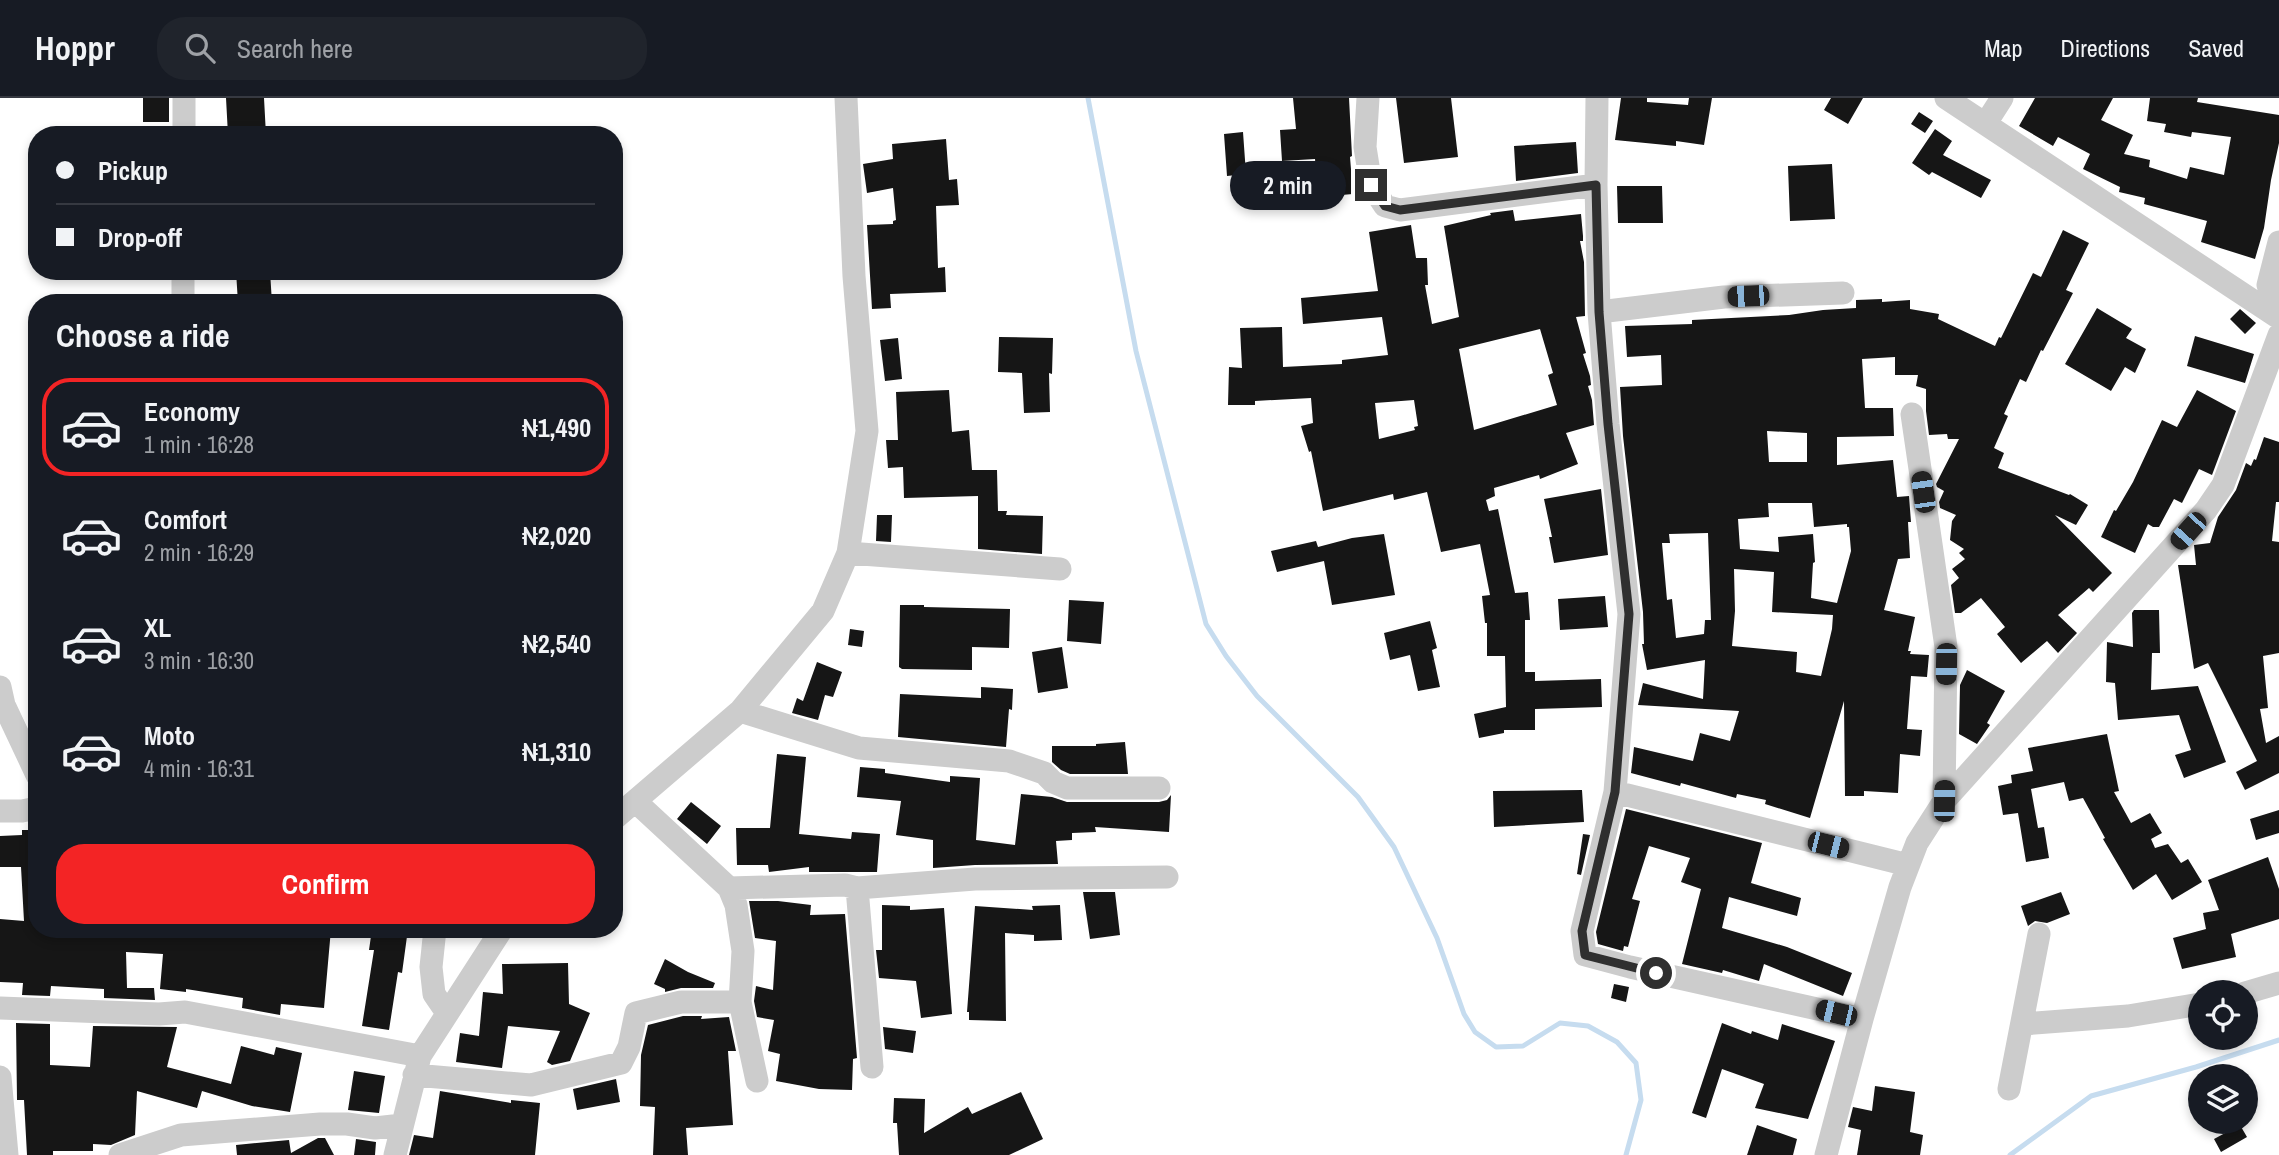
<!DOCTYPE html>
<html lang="en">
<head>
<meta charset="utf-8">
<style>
	body { margin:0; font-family:"Archivo Narrow",sans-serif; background:#20242c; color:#f1f3f6; height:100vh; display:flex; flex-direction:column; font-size:26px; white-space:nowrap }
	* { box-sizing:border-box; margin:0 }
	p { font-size:23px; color:#9ea1a6 }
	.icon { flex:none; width:38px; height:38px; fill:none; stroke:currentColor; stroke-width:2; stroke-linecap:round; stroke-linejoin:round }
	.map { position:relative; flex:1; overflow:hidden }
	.panel { position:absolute; left:28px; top:196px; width:595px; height:644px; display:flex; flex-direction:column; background:#171b24; border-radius:28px; box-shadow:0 4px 10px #0003 }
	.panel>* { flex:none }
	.hud { position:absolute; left:28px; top:28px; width:595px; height:154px; border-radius:28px; box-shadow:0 4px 10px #0003; display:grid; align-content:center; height:154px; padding:0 28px; background:#171b24 }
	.tools { position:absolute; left:2188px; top:882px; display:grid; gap:14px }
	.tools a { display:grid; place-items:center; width:70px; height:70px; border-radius:50%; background:#171b24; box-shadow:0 4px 10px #0003; font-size:35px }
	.end { position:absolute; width:32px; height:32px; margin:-16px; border:9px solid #2f2f2f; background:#fff; box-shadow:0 0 0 4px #fff }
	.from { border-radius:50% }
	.bubble { position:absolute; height:49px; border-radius:24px; background:#171b24; box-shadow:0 4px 10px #0003; font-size:23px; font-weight:700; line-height:49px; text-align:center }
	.car { position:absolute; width:21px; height:42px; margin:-21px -10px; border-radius:9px; box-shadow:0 0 5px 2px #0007; background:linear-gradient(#222 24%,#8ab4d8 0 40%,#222 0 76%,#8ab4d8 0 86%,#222 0) }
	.hud b { display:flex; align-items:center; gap:24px; height:66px; font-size:26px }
	.hud b+b { border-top:2px solid #363941 }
	.hud i { width:18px; height:18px; background:#f1f3f6 }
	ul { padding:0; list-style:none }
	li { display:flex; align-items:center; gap:21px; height:98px; margin:0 14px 10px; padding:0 14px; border:4px solid transparent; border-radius:28px }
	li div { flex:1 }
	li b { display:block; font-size:26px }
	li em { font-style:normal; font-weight:700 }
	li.on { border-color:#f32425 }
	li>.icon { width:63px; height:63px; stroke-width:1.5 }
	h2 { padding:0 28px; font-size:32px; line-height:84px }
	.cta { display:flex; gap:14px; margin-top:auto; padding:14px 28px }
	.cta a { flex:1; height:80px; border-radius:28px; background:#f32425; color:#fff; font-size:28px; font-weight:700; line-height:80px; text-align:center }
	header { display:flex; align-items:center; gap:42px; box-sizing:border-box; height:98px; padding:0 35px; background:#171b24; border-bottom:2px solid #363941 }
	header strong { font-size:33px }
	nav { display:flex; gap:38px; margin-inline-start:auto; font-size:24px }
	.search { width:490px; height:63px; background:#20242c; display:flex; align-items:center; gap:18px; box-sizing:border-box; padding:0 24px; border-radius:28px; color:#9ea1a6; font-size:26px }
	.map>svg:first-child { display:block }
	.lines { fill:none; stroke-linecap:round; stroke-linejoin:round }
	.stream { stroke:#c6dcef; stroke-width:5 }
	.building { fill:#161616; fill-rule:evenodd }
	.minor { stroke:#ccc; stroke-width:23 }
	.route { stroke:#2f2f2f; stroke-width:9 }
</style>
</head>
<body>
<header>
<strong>Hoppr</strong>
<div class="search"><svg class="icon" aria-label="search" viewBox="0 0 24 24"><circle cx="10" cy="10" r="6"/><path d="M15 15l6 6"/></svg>Search here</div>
<nav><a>Map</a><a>Directions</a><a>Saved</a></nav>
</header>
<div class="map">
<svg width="2279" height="1057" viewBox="0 0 2279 1057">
	<rect width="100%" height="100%" fill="#fff"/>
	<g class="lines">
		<path class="stream" d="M1088,0L1136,253L1206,526L1226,558L1257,598L1358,699L1394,749L1437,840L1464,916L1475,934L1496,949L1523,948L1560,925L1588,928L1617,944L1636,965L1641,1002L1626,1057
			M2010,1057L2091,998L2196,969L2279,942"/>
	</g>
	<path class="building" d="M143,0H169V24H143Z
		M226,0H264L266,37H228Z
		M1293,0H1349L1352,58L1350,59L1353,96L1318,99L1315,61L1282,63L1280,32L1296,31Z
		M1396,0H1451L1458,59L1404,65Z
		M1621,0H1647V4L1688,7L1689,0H1712L1704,47L1676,43V48L1615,42Z
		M1831,0H1863L1848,26L1824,12Z
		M2035,0H2113L2101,22L2133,37L2124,56L2150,62L2149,69L2187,81L2190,69L2224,77L2231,39L2192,34L2191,39L2164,34L2166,26L2147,23L2150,0H2198L2197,4L2279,17V45L2271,82L2264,130L2255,161L2201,144L2207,123L2144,106L2145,100L2119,94L2120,89L2083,71L2090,56L2058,39L2053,48L2019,28Z
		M1919,14L1933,23L1925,35L1911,26Z
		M1935,31L1952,43L1943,57L1991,82L1981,100L1932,74L1929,77L1912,65Z
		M1243,34L1246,76L1227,78L1224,36Z
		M946,41L949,82L957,81L959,107L936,108L938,170L945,169L946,194L890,196L891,210L872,211L867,127L893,126V123L896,122L893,90L867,95L863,66L893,61L892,46Z
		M1576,44L1578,75L1516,83L1514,48Z
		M1832,66L1835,121L1790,123L1788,68Z
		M1617,88H1662L1663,125H1618Z
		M1513,112L1515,123L1581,116L1583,138V143H1580L1584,164L1585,218L1576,219L1586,255L1583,256L1590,278L1591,287L1588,288L1592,302L1594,327L1566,335L1578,366L1540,381L1539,377L1494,390L1495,398L1486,402L1489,413L1498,411L1515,495L1528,494L1530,522H1525V574H1535V583L1601,581L1602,609L1535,611V632H1504V635L1479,640L1474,616L1506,609L1505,558H1487V525H1485L1482,498L1490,497L1480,446L1441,454L1427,394L1394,402L1393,396L1323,413L1311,353L1309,354L1301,328L1313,325L1311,300L1255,303V307H1228L1229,269L1242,270L1240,230L1282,229L1283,269L1342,266V262L1388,257L1382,219L1303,226L1301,200L1378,193L1369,134L1411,127L1416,160H1427L1428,187H1425L1432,226L1459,219L1444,128L1491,117L1490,115ZM1540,231L1553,275L1548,277L1557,307L1474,332L1459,251ZM1414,302L1418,328L1414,329L1415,332L1379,341L1375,305Z
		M2063,132L2089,145L2066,192L2073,195L2043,253L2041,252L2026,284L2020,281L2004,316L2008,318L1994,350L2004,355L1998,370L2069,397L2070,396L2088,407L2076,427L2055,417L2112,475L2093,494L2089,490L2058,517L2077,535L2058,555L2047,543L2021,565L1997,536L2005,529L1981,500L1961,515H1955L1951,487L1959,480L1952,471L1965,461L1959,455L1964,451L1950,442L1952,423L1956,417L1940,410L1939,404L1944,393L1937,389L1936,386L1959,341H1948L1947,336L1929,337L1926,313V291L1916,288L1918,277H1895V259L1862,261L1865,310H1893L1894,338L1837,339V367L1893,362L1897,399L1909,398L1911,424H1908L1910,460L1898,461L1884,512L1915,519L1908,553H1911L1910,556L1929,557L1927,579L1911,578L1907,631L1922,632L1920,658L1900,656L1898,695L1864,693V698H1845L1844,603L1810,720L1765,706L1766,702L1737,696L1736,700L1681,685L1680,688L1631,675L1634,649L1693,663L1700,635L1730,643L1739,613L1638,607L1643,585L1703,601L1705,562L1647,572L1642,546H1644L1643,514L1623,338L1620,289L1662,287L1661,257L1627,259L1625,228L1692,226V222L1789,217L1823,212L1856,210V202L1882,201V204L1910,202V211L1939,216L1938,221L1995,248L1999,239L2001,240L2033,175L2041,179ZM1767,333L1807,335V364H1769ZM1768,405H1812L1814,429L1847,426V429H1849L1851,453L1837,505L1811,500L1813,465L1815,464L1813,436L1778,439L1779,454L1740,451L1738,421L1769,419ZM1708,435L1711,522H1705L1704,536L1676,540L1672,501L1667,502L1662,445H1670L1669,436ZM1734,471L1774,474L1772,514L1833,517L1832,531L1821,578L1796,574L1797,554L1732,548L1735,513Z
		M236,173H270L272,205H238Z
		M2097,210L2132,231L2126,240L2146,251L2135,275L2125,269L2111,293L2065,266Z
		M2240,211L2256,225L2245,236L2230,221Z
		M2195,238L2254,256L2245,285L2187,268Z
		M999,239L1053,240L1052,276L1049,275L1050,314L1024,315L1022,275L998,274Z
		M898,240L902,281L885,283L880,242Z
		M949,292L952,334L969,332L972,372H997L998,413H1007L1006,417L1043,418L1042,456L978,451V398L904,400L903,369L888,370L886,342H898L896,294Z
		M2197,292L2236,313L2212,377L2199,371L2182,405L2174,401L2159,429H2153L2148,426L2135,455L2101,439L2114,412L2116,413L2133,384L2162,322L2177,329Z
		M2264,339L2279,344V404H2276L2272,443L2279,444V555L2263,558L2268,610L2260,611L2266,645L2279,638V675L2245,692L2236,674L2257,663L2208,565L2194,571L2178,467H2196L2194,447L2210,445L2218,419L2236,392L2246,365L2251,368L2254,361L2256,362Z
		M1601,391L1608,457L1554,465L1549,439H1552L1544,401Z
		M877,417H892L891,444L876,443Z
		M1384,436L1395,497L1370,501L1332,507L1324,463L1277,474L1271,453L1316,443L1318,449L1352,440Z
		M1605,498L1608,529L1560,532L1558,501Z
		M1069,502L1104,504L1101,546L1067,543Z
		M900,507H924V509L1010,511L1009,550L972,549V572L902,571L899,569Z
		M2134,512H2159L2160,555H2152L2151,592L2198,588L2226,664L2184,680L2175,657L2191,652L2179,617L2118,622L2115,585L2106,584L2107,544L2133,549L2132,515Z
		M1430,523L1437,550L1432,552L1440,589L1418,593L1410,557L1390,562L1384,535Z
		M850,531L864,533L862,549L848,547Z
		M1062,549L1068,590L1038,595L1032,554Z
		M817,564L842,574L833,599L825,597L818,622L792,615L797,600L803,603Z
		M1967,572L2005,593L1987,625L1990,627L1977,646L1959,636L1960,587Z
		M981,589L1013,591L1012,612L1009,611L1006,649L898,639L900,596L981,600Z
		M2107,636L2119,693L2114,694L2131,725L2150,715L2162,735L2151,741L2155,750L2168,746L2181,765L2188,761L2202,784L2172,802L2156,776L2133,792L2103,741L2105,740L2083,700L2069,703L2064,684L2031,691L2038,730L2044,729L2049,760L2026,764L2018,715L2003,717L1998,688L2012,685L2011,677L2033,673L2028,650Z
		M1125,644L1128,676H1070L1061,672L1052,664V648H1096V646Z
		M777,656L806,659L799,736L851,741L852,734L880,736L877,774H809V769L769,774L768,767H737L736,730H770Z
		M860,669L885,671V675L950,684V678L980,680L976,742L1015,747L1021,696L1052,699L1067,704H1159L1167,702L1171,697L1169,734L1095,729L1096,734L1072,735V742L1056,743L1058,766L975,767L933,770V742L896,737L901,703L857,699Z
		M1582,692L1584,724L1494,729L1493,693Z
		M691,704L721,728L707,746L677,721Z
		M1626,711L1762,745L1751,785L1801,800L1797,818L1729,799L1722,830L1787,849L1852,875L1843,898L1764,866L1759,883L1723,872L1722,875L1682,866L1701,791L1681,784L1690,760L1649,748L1632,801L1640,803L1628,849L1624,848L1623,853L1598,846L1596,834Z
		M2279,712V735L2256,742L2250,721Z
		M22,732H37V831H205L262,840L264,831H331L324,910L281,906L280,917L242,910L243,900L186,891V894L160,891L163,856L126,854L127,890H154L155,902L104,900V891L51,888L50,898L22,897L23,885L0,884V821L24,823L21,769H0V738L22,737Z
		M1583,736L1590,737L1581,777L1577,776Z
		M2268,759L2279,791V821L2231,836L2236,859L2182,871L2173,840L2206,831L2203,815L2219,812L2208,782Z
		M1083,794H1115L1120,837L1090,841Z
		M2061,794L2070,816L2047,825L2035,823L2028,828L2021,808Z
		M749,803H778L811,807L810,817L845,816L857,960L853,961L852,992L819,991L776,983L780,956L768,953L774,922L757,919L754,903L756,888L773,892L776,843L755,840Z
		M882,807L910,808V812L944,810L952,916L921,920L916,883L879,880L876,852H882Z
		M1060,807L1062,842L1034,843V837L1005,835L1006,923L969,922V914H967L975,808L1033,812L1032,808Z
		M372,831H408L402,875L398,874L389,932L362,928L374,852H369Z
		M665,861L688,874L715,885L713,890H681L665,894V891L654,886Z
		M568,865L569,906L590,915L570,963L552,967L547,964L560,933L508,928L502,970L456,964L460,935L479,938L483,894L503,896L502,866Z
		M1614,886L1629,889L1626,904L1611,900Z
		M683,918H702L701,921L729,919L736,953H728L733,1027L686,1030L688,1057H653L655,1009L640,1008L641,957L648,927Z
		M16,925L50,926V967L90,969L93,928L177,929L167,969L231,986L241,948L274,957L276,949L302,955L290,1014L252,1008L202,993L197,1010L137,993L135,1037L111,1047L93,1046V1053H53V1057H27L24,1002H17Z
		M1722,925L1751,936L1752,933L1778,942L1782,926L1835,943L1808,1021L1755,1010L1764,986L1722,971L1706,1020L1692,1015Z
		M883,929L916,933L913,955L885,951Z
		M354,973L385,978L379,1015L348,1012Z
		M616,981L620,1004L577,1012L573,991Z
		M1875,988L1915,994L1910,1034L1923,1037L1920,1057H1857L1861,1032L1848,1029L1853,1009L1872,1013Z
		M440,993L511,1005V1002L540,1005L535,1057H409L414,1037L433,1040Z
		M1021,994L1043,1041L1009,1057H899L897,1025H893L894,1000L925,1001L924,1035L968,1009L972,1016Z
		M1757,1027L1797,1041L1793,1057H1747Z
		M2240,1027L2247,1039L2221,1054L2214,1041Z
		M318,1040H325L334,1057H237L236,1047L289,1042L291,1055Z
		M356,1041L376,1044L375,1057H354Z"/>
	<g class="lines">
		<path class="minor" d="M1368,0L1365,49L1371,87L1385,108L1400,112L1596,87
			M1597,0L1596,87L1599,214L1608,326L1629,516L1615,694L1582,833L1585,857L1630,869L1862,921
			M1946,0L2279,220
			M1986,25L2002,0
			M184,37V0
			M2279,144L2268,187L2279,212
			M183,205V173
			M1599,214L1724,199L1843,195
			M1912,316L1946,549L1944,703
			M848,455L1060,471
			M0,589L4,607L37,677
			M740,613L859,650L1009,663L1044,675L1053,684L1067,690H1159
			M1615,694L1908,767
			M635,703L729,790L736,807L743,853L740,904L757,983
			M0,713H22L37,710
			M614,721L740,613L823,513L848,455L867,333L854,178L846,0
			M729,790L845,787L857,790L975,781L1167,779
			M857,790L872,969
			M435,831L431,869L434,896L447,915
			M2245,895L2279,885
			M0,910L159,916L185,914L420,958
			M2022,926L2128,918L2200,906
			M414,977L531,987L621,965L629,949L636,915L681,904H740
			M0,979L7,1057
			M2009,991L2039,836
			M120,1057L181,1037L320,1026H347L375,1030L402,1027
			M395,1057L420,958L502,831
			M1826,1057L1862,921L1900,789L1917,745L1944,703L2206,412L2223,387L2279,237"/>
	</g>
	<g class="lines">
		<path class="route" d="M1371,87L1385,108L1400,112L1596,87L1599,214L1608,326L1629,516L1615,694L1582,833L1585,857L1656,875"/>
	</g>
</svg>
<div class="tools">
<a><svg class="icon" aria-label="locate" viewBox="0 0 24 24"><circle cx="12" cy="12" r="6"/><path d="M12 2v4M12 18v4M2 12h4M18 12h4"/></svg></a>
<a><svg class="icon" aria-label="layers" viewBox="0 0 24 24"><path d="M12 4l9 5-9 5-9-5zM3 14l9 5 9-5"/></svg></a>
</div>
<i class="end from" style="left:1656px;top:875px"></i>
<i class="end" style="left:1371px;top:87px"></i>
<div class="bubble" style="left:1230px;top:63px;width:116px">2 min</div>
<i class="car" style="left:1748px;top:198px;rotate:268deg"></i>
<i class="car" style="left:1923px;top:394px;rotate:352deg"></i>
<i class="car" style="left:2188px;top:433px;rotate:222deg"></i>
<i class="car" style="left:1946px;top:566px;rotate:181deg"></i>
<i class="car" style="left:1944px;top:703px;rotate:1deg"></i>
<i class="car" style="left:1828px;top:747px;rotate:104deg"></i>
<i class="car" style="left:1836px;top:915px;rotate:283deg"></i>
<div class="hud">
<b><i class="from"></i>Pickup</b>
<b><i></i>Drop-off</b>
</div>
<section class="panel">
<h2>Choose a ride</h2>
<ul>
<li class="on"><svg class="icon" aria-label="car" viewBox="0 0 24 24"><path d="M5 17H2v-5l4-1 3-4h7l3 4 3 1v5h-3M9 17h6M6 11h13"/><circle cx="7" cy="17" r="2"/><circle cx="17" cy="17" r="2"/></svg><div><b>Economy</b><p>1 min · 16:28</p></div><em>₦1,490</em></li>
<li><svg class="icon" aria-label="car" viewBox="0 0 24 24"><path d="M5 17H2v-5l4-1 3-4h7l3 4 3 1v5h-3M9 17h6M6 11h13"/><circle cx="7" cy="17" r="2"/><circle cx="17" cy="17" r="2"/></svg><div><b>Comfort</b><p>2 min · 16:29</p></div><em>₦2,020</em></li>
<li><svg class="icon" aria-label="car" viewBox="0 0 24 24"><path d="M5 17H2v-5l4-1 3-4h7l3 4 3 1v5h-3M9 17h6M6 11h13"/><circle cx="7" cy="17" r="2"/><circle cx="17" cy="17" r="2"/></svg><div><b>XL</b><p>3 min · 16:30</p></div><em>₦2,540</em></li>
<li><svg class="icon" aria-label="car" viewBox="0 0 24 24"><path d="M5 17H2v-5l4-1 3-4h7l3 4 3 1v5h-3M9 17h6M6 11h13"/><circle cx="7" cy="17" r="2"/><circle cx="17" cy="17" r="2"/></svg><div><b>Moto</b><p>4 min · 16:31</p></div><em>₦1,310</em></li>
</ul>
<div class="cta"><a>Confirm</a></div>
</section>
</div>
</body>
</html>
